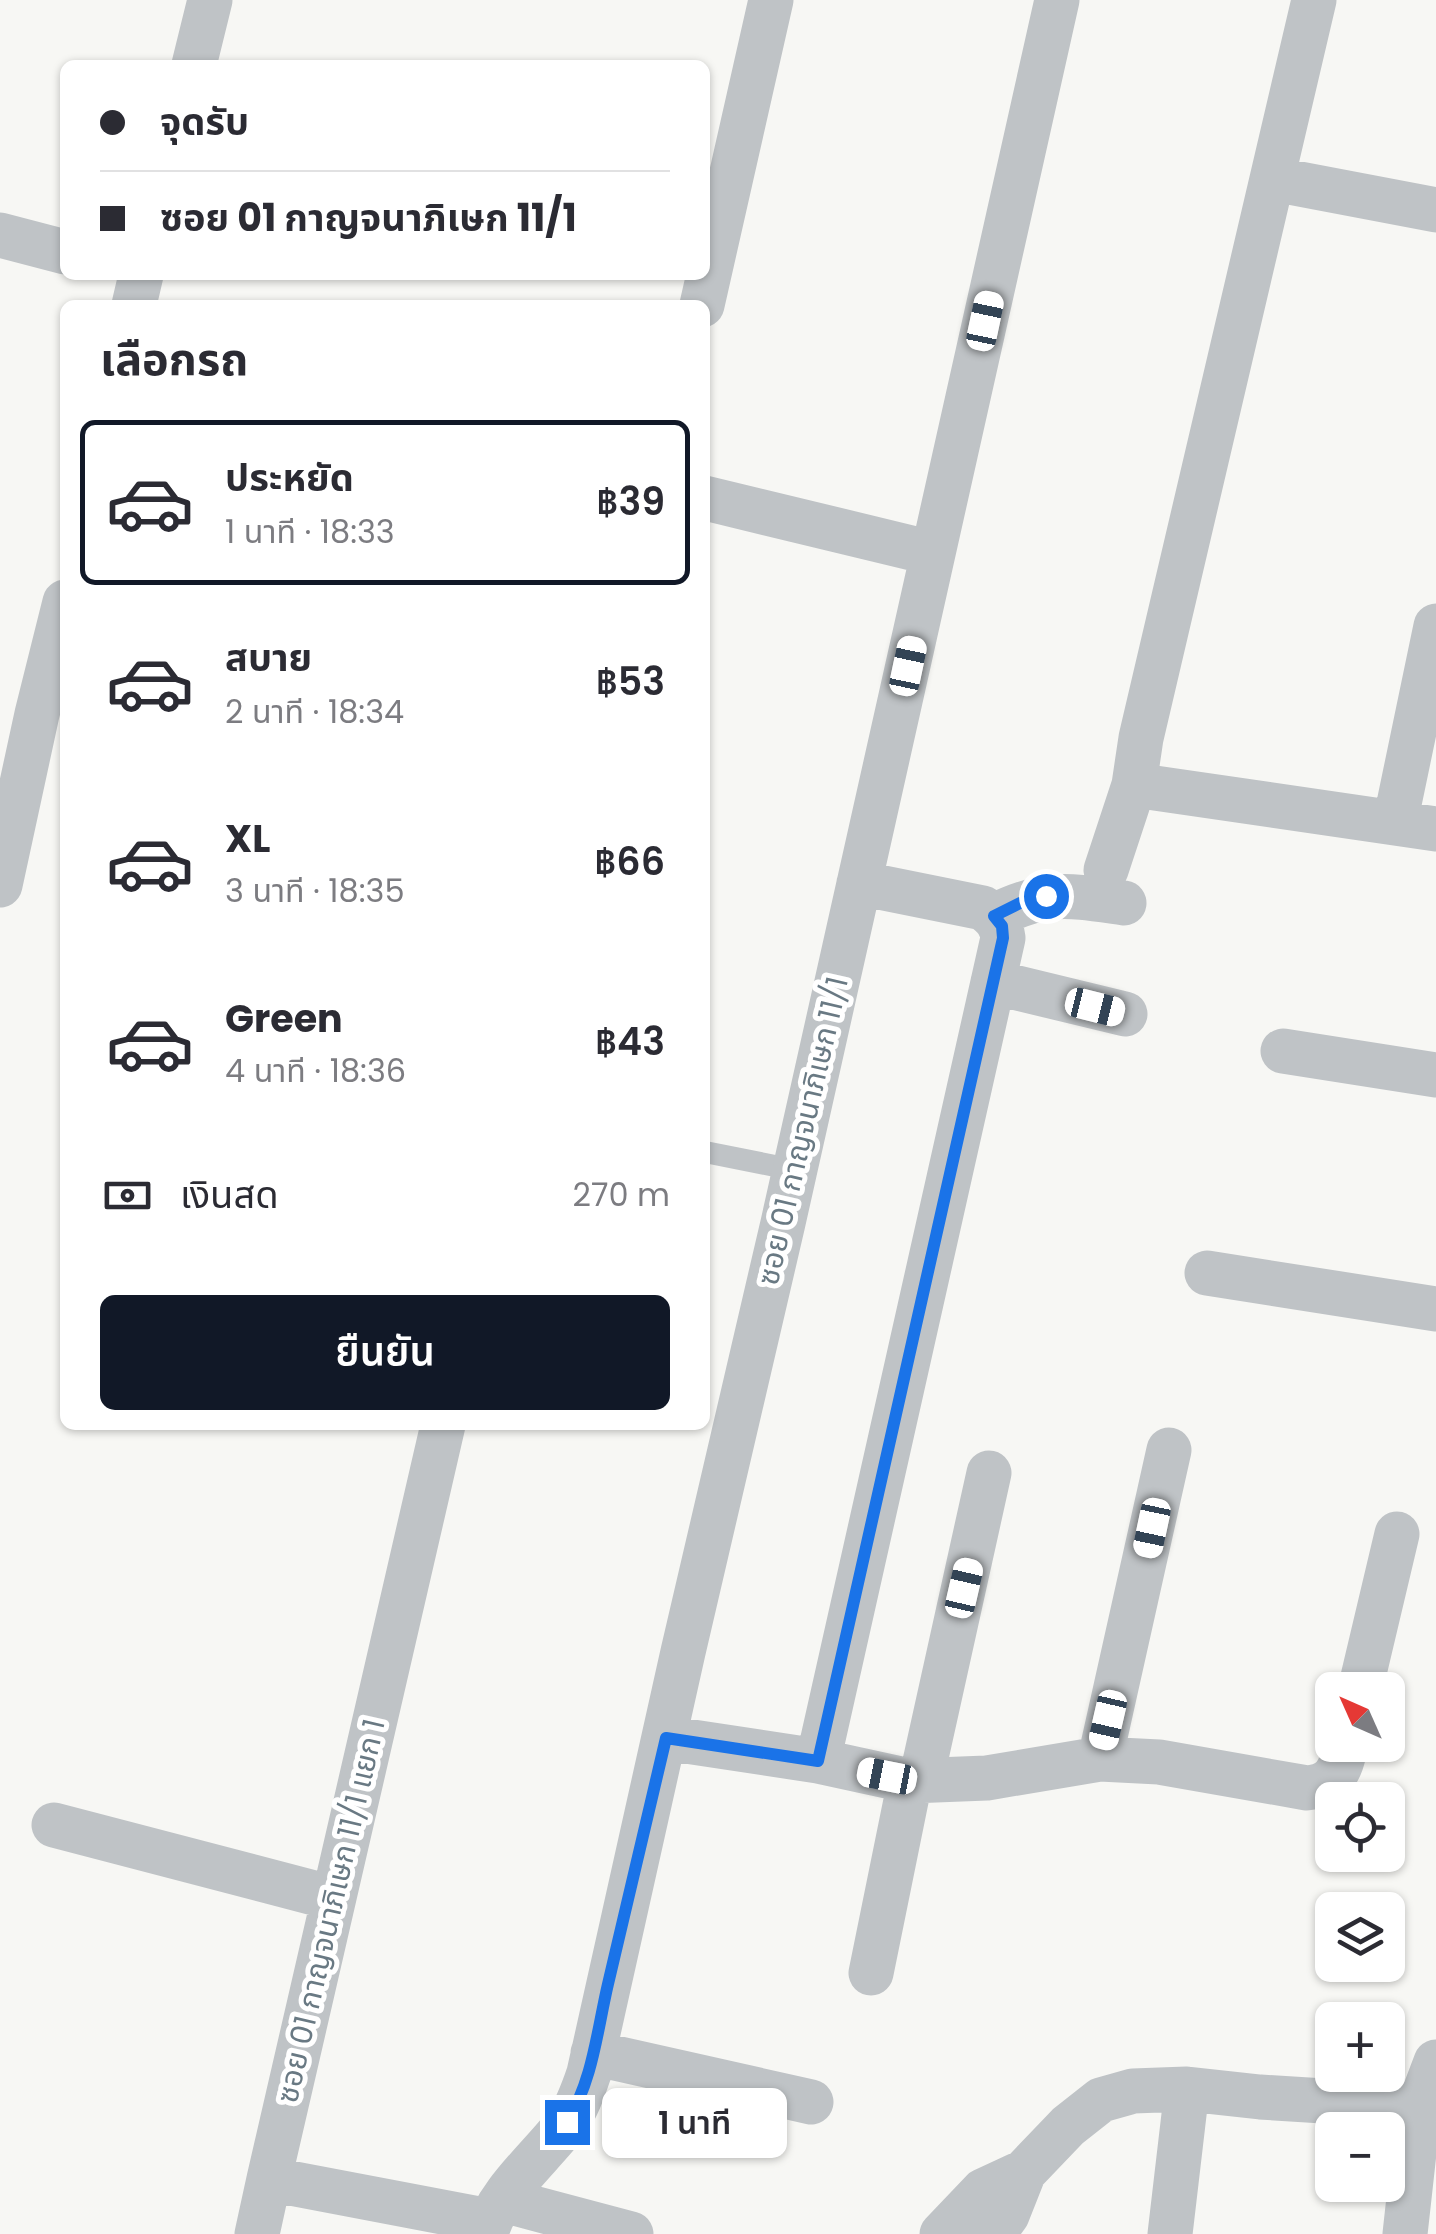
<!DOCTYPE html>
<html lang="th">
<head>
<meta charset="utf-8">
<style>
	body { margin:0; font-family:Poppins,"Noto Sans Thai",sans-serif; background:#f7f7f7; color:#2b2b33; height:100vh; display:flex; flex-direction:column; font-size:38px; white-space:nowrap }
	* { box-sizing:border-box; margin:0 }
	p { font-size:32px; color:#7c7c81 }
	.icon { flex:none; width:55px; height:55px; fill:none; stroke:currentColor; stroke-width:2; stroke-linecap:round; stroke-linejoin:round }
	.map { position:relative; flex:1; overflow:hidden }
	.sheet { position:absolute; left:60px; top:300px; width:650px; height:1130px; display:flex; flex-direction:column; background:#fff; border-radius:15px; box-shadow:0 2px 8px #0004 }
	.sheet>* { flex:none }
	.top-card { position:absolute; left:60px; top:60px; width:650px; height:220px; border-radius:15px; box-shadow:0 2px 8px #0004; display:grid; align-content:center; height:220px; padding:0 40px; background:#fff }
	.needle { width:65px; rotate:315deg }
	.controls { position:absolute; left:1315px; top:1672px; display:grid; gap:20px }
	.controls a { display:grid; place-items:center; width:90px; height:90px; border-radius:15px; background:#fff; box-shadow:0 2px 8px #0004; font-size:50px }
	.end { position:absolute; width:45px; height:45px; margin:-22px; border:12px solid #1a73e8; background:#fff; box-shadow:0 0 0 5px #fff }
	.from { border-radius:50% }
	.bubble { position:absolute; height:70px; border-radius:15px; background:#fff; box-shadow:0 2px 8px #0004; font-size:32px; font-weight:600; line-height:70px; text-align:center }
	.car { position:absolute; width:30px; height:60px; margin:-30px -15px; border-radius:12px; box-shadow:0 0 8px 2px #0007; background:linear-gradient(#fff 24%,#345 0 40%,#fff 0 76%,#345 0 86%,#fff 0) }
	.top-card b { display:flex; align-items:center; gap:35px; height:95px; font-size:38px }
	.top-card b+b { border-top:2px solid #e1e1e2 }
	.top-card i { width:25px; height:25px; background:#2b2b33 }
	ul { padding:0; list-style:none }
	li { display:flex; align-items:center; gap:30px; height:165px; margin:0 20px 15px; padding:0 20px; border:5px solid transparent; border-radius:15px }
	li div { flex:1 }
	li b { display:block; font-size:38px }
	li em { font-style:normal; font-weight:600 }
	li.selected { border-color:#111827 }
	li>.icon { width:90px; height:90px; stroke-width:1.5 }
	h2 { padding:0 40px; font-size:45px; line-height:120px }
	.pay { display:flex; align-items:center; gap:25px; height:110px; padding:0 40px; font-size:38px }
	.pay p { margin-inline-start:auto }
	.button { display:flex; gap:20px; margin-top:auto; padding:20px 40px }
	.button a { flex:1; height:115px; border-radius:15px; background:#111827; color:#fff; font-size:40px; font-weight:600; line-height:115px; text-align:center }
	.map>svg:first-child { display:block }
	.lines { fill:none; stroke-linecap:round; stroke-linejoin:round }
	.service { stroke:#bfc3c6; stroke-width:22 }
	.minor { stroke:#bfc3c6; stroke-width:45 }
	.route { stroke:#1a73e8; stroke-width:12 }
	.labels { text-anchor:middle; stroke-width:10; stroke-linejoin:round; paint-order:stroke }
	.street-label { font-size:30px; fill:#697983; stroke:#fff }
</style>
</head>
<body>
<div class="map">
<svg width="1436" height="2234" viewBox="0 0 1436 2234">
	<rect width="100%" height="100%" fill="#f7f7f4"/>
	<g class="lines">
		<path class="service" d="M705,1152L795,1170"/>
		<path class="minor" d="M194,65L210,0
			M1274,179L1436,210
			M0,235L65,252
			M134,305L141,275
			M702,305L771,0
			M705,498L932,553
			M1134,785L1436,829
			M1395,823L1436,626
			M1106,870L1134,785L1141,738L1314,0
			M0,885L37,714L65,602
			M994,916C1047,890 1067,895 1124,903
			M993,982L1125,1014
			M1283,1051L1436,1075
			M1207,1273L1436,1309
			M443,1425L269,2179L490,2221
			M1360,1690L1397,1534
			M666,1738L818,1761L910,1781L987,1778L1100,1759L1159,1762L1307,1788C1335,1785 1340,1771 1346,1745
			M1100,1759L1169,1450
			M818,1761L1003,938C1001,923 995,917 983,908L859,883
			M921,1780L989,1473
			M54,1825L333,1898
			M871,1973L910,1781
			M593,2053L811,2102
			M503,2200L631,2234
			M257,2234L269,2179
			M486,2234C496,2194 541,2157 566,2124C577,2108 583,2091 589,2073L683,1652L783,1223L1057,0
			M942,2234L983,2191L1024,2172L1068,2126L1101,2100L1133,2091L1187,2089L1260,2097L1419,2107L1436,2062
			M993,2234L1007,2215L1024,2172
			M1170,2234L1187,2089
			M1405,2234L1419,2107"/>
	</g>
	<g class="lines">
		<path class="route" d="M567,2122C593,2080 597,2031 608,1984C627,1902 646,1820 666,1738L818,1761L1003,938L1002,926L994,916L1020,903L1046,896"/>
	</g>
	<g class="labels">
		<g class="street-label">
			<text transform="translate(803 1131) rotate(-77)" y="10">ซอย 01 กาญจนาภิเษก 11/1</text>
			<text transform="translate(331 1911) rotate(-77)" y="10">ซอย 01 กาญจนาภิเษก 11/1 แยก 1</text>
		</g>
	</g>
</svg>
<div class="controls">
<a><svg class="needle" viewBox="-14 -14 28 28"><path d="M0-13l5 13h-10z" fill="#e53935"/><path d="M0 13l5-13h-10z" fill="#7c7c81"/></svg></a>
<a><svg class="icon" aria-label="locate" viewBox="0 0 24 24"><circle cx="12" cy="12" r="6"/><path d="M12 2v4M12 18v4M2 12h4M18 12h4"/></svg></a>
<a><svg class="icon" aria-label="layers" viewBox="0 0 24 24"><path d="M12 4l9 5-9 5-9-5zM3 14l9 5 9-5"/></svg></a>
<a>+</a>
<a>−</a>
</div>
<i class="end from" style="left:1046px;top:896px"></i>
<i class="end" style="left:567px;top:2122px"></i>
<div class="bubble" style="left:602px;top:2088px;width:185px">1 นาที</div>
<i class="car" style="left:985px;top:321px;rotate:12deg"></i>
<i class="car" style="left:908px;top:666px;rotate:12deg"></i>
<i class="car" style="left:1095px;top:1007px;rotate:104deg"></i>
<i class="car" style="left:1152px;top:1528px;rotate:192deg"></i>
<i class="car" style="left:964px;top:1588px;rotate:13deg"></i>
<i class="car" style="left:1108px;top:1720px;rotate:193deg"></i>
<i class="car" style="left:887px;top:1776px;rotate:281deg"></i>
<div class="top-card">
<b><i class="from"></i>จุดรับ</b>
<b><i></i>ซอย 01 กาญจนาภิเษก 11/1</b>
</div>
<section class="sheet">
<h2>เลือกรถ</h2>
<ul>
<li class="selected"><svg class="icon" aria-label="car" viewBox="0 0 24 24"><path d="M5 17H2v-5l4-1 3-4h7l3 4 3 1v5h-3M9 17h6M6 11h13"/><circle cx="7" cy="17" r="2"/><circle cx="17" cy="17" r="2"/></svg><div><b>ประหยัด</b><p>1 นาที · 18:33</p></div><em>฿39</em></li>
<li><svg class="icon" aria-label="car" viewBox="0 0 24 24"><path d="M5 17H2v-5l4-1 3-4h7l3 4 3 1v5h-3M9 17h6M6 11h13"/><circle cx="7" cy="17" r="2"/><circle cx="17" cy="17" r="2"/></svg><div><b>สบาย</b><p>2 นาที · 18:34</p></div><em>฿53</em></li>
<li><svg class="icon" aria-label="car" viewBox="0 0 24 24"><path d="M5 17H2v-5l4-1 3-4h7l3 4 3 1v5h-3M9 17h6M6 11h13"/><circle cx="7" cy="17" r="2"/><circle cx="17" cy="17" r="2"/></svg><div><b>XL</b><p>3 นาที · 18:35</p></div><em>฿66</em></li>
<li><svg class="icon" aria-label="car" viewBox="0 0 24 24"><path d="M5 17H2v-5l4-1 3-4h7l3 4 3 1v5h-3M9 17h6M6 11h13"/><circle cx="7" cy="17" r="2"/><circle cx="17" cy="17" r="2"/></svg><div><b>Green</b><p>4 นาที · 18:36</p></div><em>฿43</em></li>
</ul>
<div class="pay"><svg class="icon" aria-label="cash" viewBox="0 0 24 24"><path d="M3 7h18v10H3z"/><circle cx="12" cy="12" r="2"/></svg>เงินสด<p>270 m</p></div>
<div class="button"><a>ยืนยัน</a></div>
</section>
</div>
</body>
</html>
